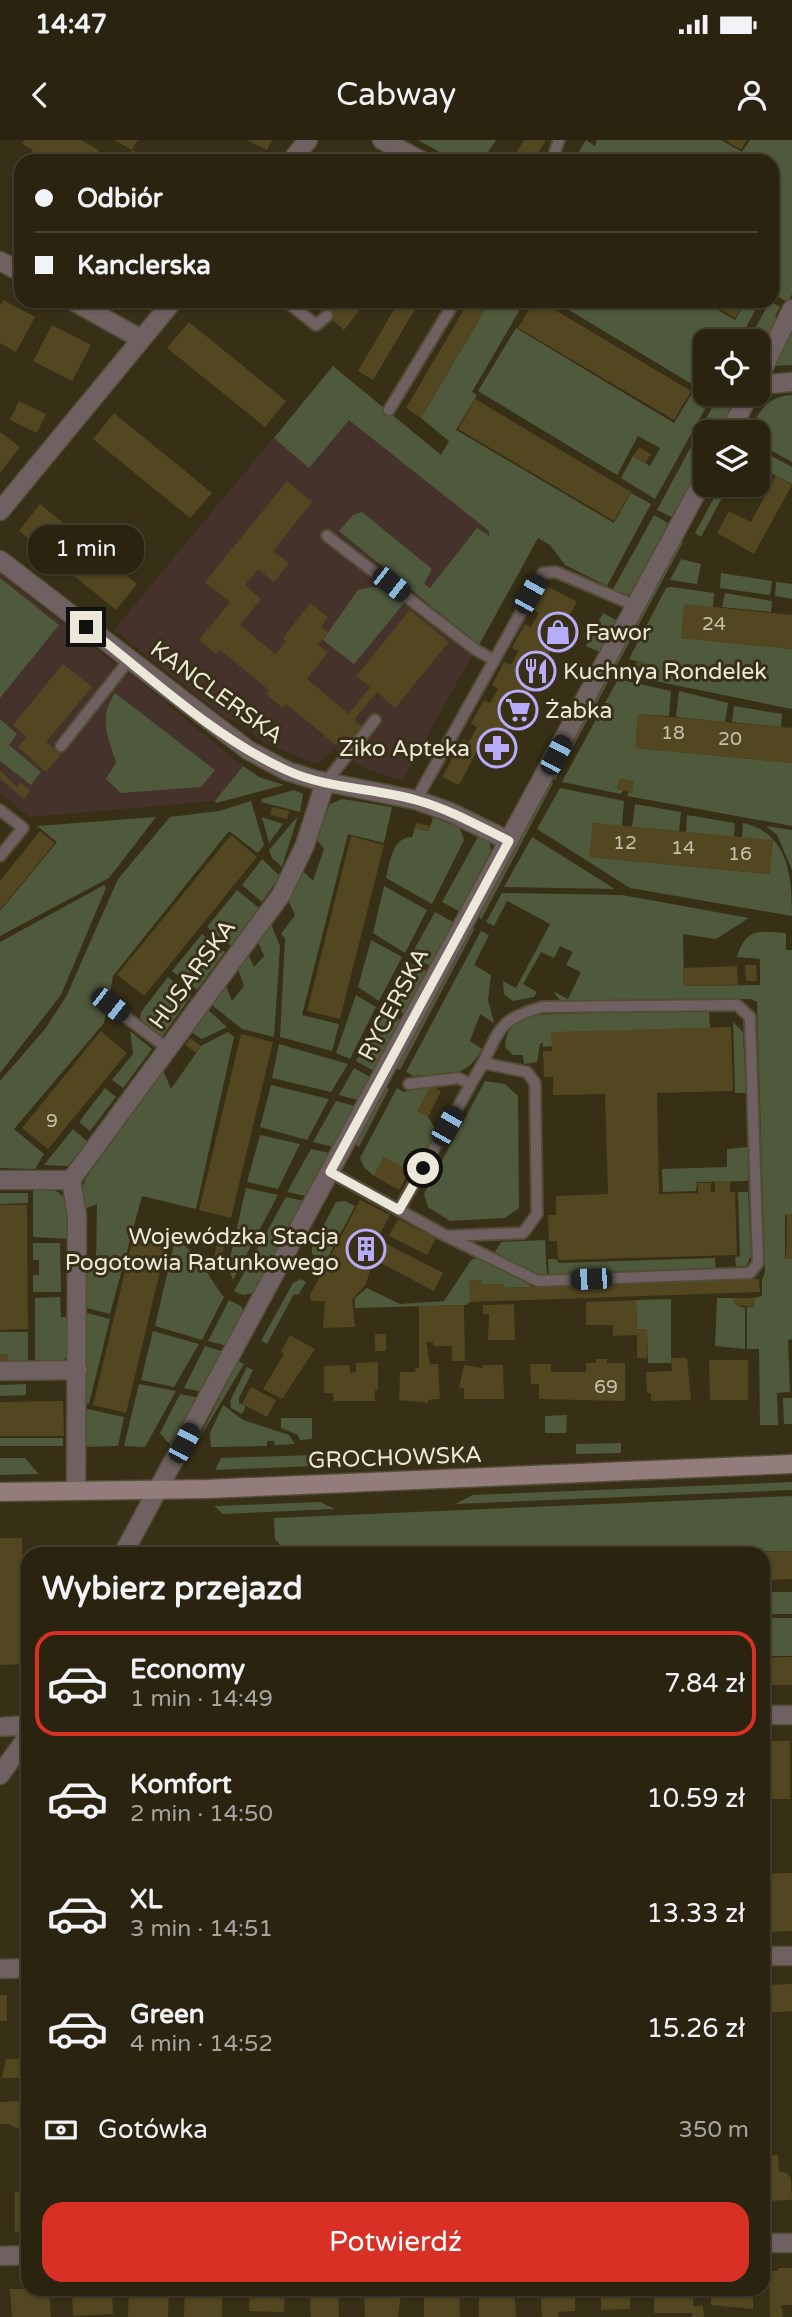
<!DOCTYPE html>
<html lang="pl">
<head>
<meta charset="utf-8">
<style>
	body { margin:0; font-family:"Varela Round",sans-serif; background:#352f1e; color:#f1f3f6; height:100vh; display:flex; flex-direction:column; font-size:26px; white-space:nowrap }
	* { box-sizing:border-box; margin:0 }
	p { font-size:23px; color:#a5a49f }
	.icon { flex:none; width:38px; height:38px; fill:none; stroke:currentColor; stroke-width:2; stroke-linecap:round; stroke-linejoin:round }
	.map { position:relative; flex:1; overflow:hidden }
	.panel { position:absolute; left:21px; top:1407px; width:749px; height:749px; display:flex; flex-direction:column; background:#292310; border-radius:21px; box-shadow:0 2px 5px #0004,0 0 0 2px #454030 }
	.panel>* { flex:none }
	.guide { position:absolute; left:14px; top:14px; width:765px; height:154px; border-radius:21px; box-shadow:0 2px 5px #0004,0 0 0 2px #454030; display:grid; align-content:center; height:154px; padding:0 21px; background:#292310 }
	.buttons { position:absolute; left:693px; top:189px; display:grid; gap:14px }
	.buttons a { display:grid; place-items:center; width:77px; height:77px; border-radius:14px; background:#292310; box-shadow:0 2px 5px #0004,0 0 0 2px #454030; font-size:35px }
	.end { position:absolute; width:32px; height:32px; margin:-16px; border:9px solid #ece8d9; background:#111; box-shadow:0 0 0 4px #111 }
	.from { border-radius:50% }
	.bubble { position:absolute; height:49px; border-radius:21px; background:#292310; box-shadow:0 2px 5px #0004,0 0 0 2px #454030; font-size:23px; font-weight:600; line-height:49px; text-align:center }
	.car { position:absolute; width:21px; height:42px; margin:-21px -10px; border-radius:9px; box-shadow:0 0 5px 2px #0007; background:linear-gradient(#222 24%,#8ab4d8 0 40%,#222 0 76%,#8ab4d8 0 86%,#222 0) }
	.guide b { display:flex; align-items:center; gap:24px; height:66px; font-size:26px }
	.guide b+b { border-top:2px solid #454030 }
	.guide i { width:18px; height:18px; background:#f1f3f6 }
	ul { padding:0; list-style:none }
	li { display:flex; align-items:center; gap:21px; height:105px; margin:0 14px 10px; padding:0 7px; border:4px solid transparent; border-radius:21px }
	li div { flex:1 }
	li b { display:block; font-size:26px }
	li em { font-style:normal; font-weight:600 }
	li.active { border-color:#d93025 }
	li>.icon { width:63px; height:63px; stroke-width:1.5 }
	h2 { padding:0 21px; font-size:32px; line-height:84px }
	.pay { display:flex; align-items:center; gap:18px; height:77px; padding:0 21px; font-size:26px }
	.pay p { margin-inline-start:auto }
	.primary-button { display:flex; gap:14px; margin-top:auto; padding:14px 21px }
	.primary-button a { flex:1; height:80px; border-radius:21px; background:#d93025; color:#fff; font-size:28px; font-weight:600; line-height:80px; text-align:center }
	.status { display:flex; justify-content:space-between; align-items:center; height:49px; padding:0 35px; background:#292310; direction:ltr }
	.status svg { height:19px; fill:currentColor }
	header { display:flex; justify-content:space-between; align-items:center; height:91px; padding:0 21px; background:#292310; font-size:32px; font-weight:600 }
	.map>svg:first-child { display:block }
	.education { fill:#45322a }
	.green { fill:#4f5a3c }
	.building { fill:#534721 }
	.lines { fill:none; stroke-linecap:round; stroke-linejoin:round }
	.lane-casing { stroke:#544d35; stroke-width:14 }
	.street-casing { stroke:#544d35; stroke-width:21 }
	.secondary-casing { stroke:#544d35; stroke-width:21 }
	.lane { stroke:#6f6161; stroke-width:10 }
	.street { stroke:#6f6161; stroke-width:18 }
	.secondary { stroke:#937c7c; stroke-width:18 }
	.route { stroke:#ece8d9; stroke-width:9 }
	.labels { text-anchor:middle; stroke-width:6; stroke-linejoin:round; paint-order:stroke }
	.number-label { font-size:19px; fill:#c6c0ab }
	.poi-label { font-size:23px; fill:#ece8d9; stroke:#372f16; text-anchor:start }
	.street-label { font-size:23px; fill:#ece8d9; stroke:#372f16 }
</style>
</head>
<body>
<div class="status"><b>14:47</b><svg viewBox="0 0 49 12"><path d="M0 12V9h3v3zM5 12V6h3v6zM10 12V3h3v9zM15 12V0h3v12zM26 1h20v11H26zM47 4h2v5h-2z"/></svg></div>
<header><svg class="icon" aria-label="back" viewBox="0 0 24 24"><path d="M15 5l-7 7 7 7"/></svg>Cabway<svg class="icon" aria-label="person" viewBox="0 0 24 24"><circle cx="12" cy="8" r="4"/><path d="M4 21q1-7 8-7t8 7"/></svg></header>
<div class="map">
<svg width="792" height="2177" viewBox="0 0 792 2177">
	<rect width="100%" height="100%" fill="#372f16"/>
	<path class="education" d="M333,226L538,398L402,641L362,627L334,608L317,624L264,603L238,582L225,578L114,490Z
		M0,434L115,524L111,537L116,541L130,534L243,626L215,661L30,677L0,653Z"/>
	<path class="green" d="M418,0H496L482,21H456Z
		M586,0L595,6L597,0H721L742,12L750,0H792V154L788,162L772,154V21H573Z
		M490,161H525L472,252L477,255L456,290L614,383L631,353L651,364L607,446L565,425L550,405L538,398L479,505L339,391L353,375L362,372L432,429L424,444L430,448L477,388L489,396V391L349,280L309,328L274,298L333,226L441,315L449,301L421,278Z
		M554,161H703L735,180L746,161H760L739,201H705V252Z
		M770,161L780,167L775,176L780,179L758,219V201H748Z
		M516,188L674,283L691,255L710,260L655,359L621,338L633,316L650,326L660,308L638,296L617,335L478,251Z
		M792,191V225L773,226Z
		M792,255V322L758,303V292H749C760,270 766,257 792,255Z
		M717,258L732,266L718,292H705V316L672,377L657,370Z
		M758,309L792,327V344L758,326Z
		M721,345H729L701,397L695,393Z
		M654,375L668,383L631,454L623,456L612,451Z
		M679,399L683,402L614,531L609,529Z
		M681,419L701,424L697,444L670,440Z
		M721,433L772,441L770,455L720,448Z
		M0,438L59,485L0,558Z
		M776,442L792,444V459L775,456Z
		M370,447L382,448L405,462L354,524L323,500L358,450Z
		M671,447L714,453L713,467L681,498L792,509V569L640,538L641,534L647,535L649,525L629,519L666,448Z
		M725,453L772,461L771,472L722,467Z
		M603,473L616,480L599,512L586,506Z
		M607,533L612,535L555,640L550,638Z
		M618,539L671,551L669,576L638,574L636,608L792,623V686L627,656L634,642L620,639L617,649L623,650L621,654L562,642Z
		M679,551L728,563L725,582L676,577Z
		M115,553L215,630L201,647L121,653L106,639L116,623C108,596 98,578 115,553Z
		M734,566L782,574L781,587L732,582Z
		M0,579L17,594L9,605L41,632L31,645L0,621Z
		M243,626L259,637L284,645L216,663L215,661Z
		M549,641L553,643L481,780L478,773Z
		M560,648L624,661L622,686L593,683L590,717L769,734L742,697L743,683C789,693 792,737 792,776L630,748L537,689Z
		M294,650L303,654L300,672L261,662L262,659Z
		M342,659L392,667L384,703L348,694L302,875L339,884L332,911L280,897L285,798L281,794L295,775L288,760L302,730L313,741L324,709L313,695L320,673L326,674L330,664Z
		M251,661L264,705L258,713L229,691L113,836L104,883L14,989L44,1014L35,1029L0,1028V941L45,889L66,857L118,739L170,677L219,671Z
		M635,664L681,672L679,691L632,687Z
		M687,675L735,683L734,697L686,692Z
		M298,676L282,727L272,718L269,710Z
		M156,677L109,738L0,796V771L57,702L37,686Z
		M262,677L283,684L269,703Z
		M433,677L460,688L464,700L432,764L386,738C390,723 392,697 412,697L415,688L429,691Z
		M766,686L792,690V730L777,695Z
		M480,693L489,698L491,711L459,771L442,762Z
		M532,697L615,749L504,747Z
		M262,719L280,736L262,762L242,745Z
		M104,745L106,748L61,855L0,933V802Z
		M384,746L427,770L405,813L373,793Z
		M237,750L259,768L231,806L207,787Z
		M502,753L622,755L749,778L716,799L683,794L684,846L760,845V819L737,817C746,787 760,791 786,793V810H792V1074L785,1075V1118L792,1119V1199L788,1200L790,1252L777,1253L778,1285H760L759,1209H747V1167H755V1158L762,1156V1140L765,1132L757,862L750,859L561,862L553,851L568,859L581,832L566,825L573,812L560,806L554,818L541,812L523,844L537,852L534,857L513,861L504,854L503,841L516,848L550,784L507,761L494,786L486,782Z
		M435,772L453,782L430,826L411,815Z
		M271,784L280,806L274,897L242,889L212,865L226,846L232,861L244,846L238,829L248,814L254,827L264,816L258,802Z
		M475,788L400,930L395,928L470,789Z
		M481,791L489,795L474,825L491,835L488,860L494,883L480,874L470,901L482,909C466,940 445,933 413,936L406,932Z
		M202,794L225,812L197,850L172,831Z
		M371,800L402,817L379,861L358,847Z
		M409,823L427,831L404,874L387,865Z
		M168,837L191,856L162,897L140,879L141,872Z
		M356,855L376,867L350,919L336,913Z
		M208,870L227,887L202,899L191,892Z
		M701,870L709,871L710,888L552,906L543,907V902L540,904L537,922L524,924L523,915H513L505,907C505,891 514,883 527,875Z
		M384,871L401,880L374,931L356,921Z
		M733,882L743,892L746,953H735Z
		M130,891L152,909L123,948L112,940L133,914Z
		M228,892L234,897L196,1069L142,1056L110,1174L82,1167V1134L96,1125L97,1064L82,1070V1047L86,1038L163,930L171,949L201,906Z
		M279,904L348,924L331,952L272,938Z
		M354,928L370,937L358,960L339,955Z
		M485,941L505,944L518,956L519,1068L505,1078L450,1081L428,1067L424,1054Z
		M271,945L329,959L307,1000L260,987Z
		M431,945L428,977L437,991L414,1034L384,1017L374,1036L364,1027L360,1018L397,948L404,952Z
		M385,947L389,949L359,1007L355,1004Z
		M105,948L116,957L90,991L79,982Z
		M336,961L355,966L333,1007L313,1002Z
		M73,989L87,1001L68,1026L44,1025Z
		M260,995L300,1004L278,1049L247,1042Z
		M748,1007V1041L697,1042L696,1051L663,1052L662,1029L727,1027V1009Z
		M311,1009L330,1013L306,1056L287,1052Z
		M33,1046C73,1049 68,1065 68,1099L33,1097Z
		M246,1048L278,1055L233,1140L228,1127Z
		M738,1052H748L751,1116L746,1126H736L735,1117L740,1116Z
		M0,1053H28V1063L0,1064Z
		M286,1057L304,1061L257,1148L254,1153L242,1155L234,1151Z
		M345,1061L355,1066L326,1121L312,1114V1107L336,1062Z
		M175,1100C198,1110 208,1138 224,1157L202,1200L155,1186Z
		M545,1100L547,1136H534L495,1112L501,1102Z
		M33,1103H60L61,1152H33V1135H39V1120H33Z
		M479,1117L533,1147L504,1148L503,1144L482,1145V1140L470,1141V1162L466,1165L355,1168V1158L367,1148L400,1164L444,1161L471,1120Z
		M715,1118L716,1131L549,1136L548,1119H556L559,1123Z
		M301,1139L306,1142L298,1155L294,1154L267,1204L261,1201L293,1143Z
		M60,1157L61,1177H68V1216L60,1223L35,1225V1158Z
		M717,1158H734V1164L745,1168V1209L715,1206Z
		M671,1159V1223H648L647,1189H637L636,1160Z
		M229,1160L241,1166L244,1173L227,1206L208,1201Z
		M83,1172L110,1179L89,1264L82,1263Z
		M153,1191L199,1204L174,1247L141,1240Z
		M0,1192H28V1223H8V1214H0Z
		M205,1206L224,1212L203,1252L184,1248Z
		M238,1221L244,1224L195,1306Z
		M247,1227L253,1230L239,1258V1263L246,1266L242,1274L231,1268L230,1261Z
		M26,1244V1255L0,1256V1245Z
		M139,1244L176,1251L145,1307L124,1306Z
		M180,1254L200,1258L172,1307L160,1293Z
		M783,1258H792V1284H784Z
		M223,1265L243,1280L289,1295L295,1304L275,1305L274,1301H267V1306L211,1307L210,1293Z
		M83,1268L124,1277L118,1306L82,1307Z
		M567,1275L566,1293H545V1276Z
		M281,1278H312V1299L300,1300L298,1295L281,1288Z
		M0,1298H63V1306H0Z
		M621,1303V1313L576,1314V1304Z
		M313,1315V1326L215,1330L221,1318Z
		M0,1318H25L39,1334L0,1335Z
		M792,1342V1350L455,1364L473,1355Z
		M792,1356V1411L288,1414L275,1399L274,1378Z
		M320,1362L335,1369L223,1374L214,1366Z
		M763,1452H792V1474H763Z
		M763,1478H792V1516H763Z"/>
	<path class="building" d="M25,0H80L99,10L93,21H66L49,12L44,21L31,13L33,10L22,4Z
		M114,0H138L132,10L141,15L138,21H126L132,10Z
		M247,0H272L267,10Z
		M524,0H546L533,21H511Z
		M725,0H747L741,10Z
		M21,70V88L13,84Z
		M3,160L35,177L16,212L0,203V166Z
		M309,161H367L344,190Z
		M399,161H420L373,240L358,231Z
		M469,161H490L421,278L406,268Z
		M534,161H540L691,251L674,280L518,188Z
		M707,161H745L735,178Z
		M189,182L286,261L265,287L167,208Z
		M52,185L91,205L72,241L33,221Z
		M475,259L631,352L614,381L458,289Z
		M19,261L46,274L37,293L10,280Z
		M114,273L212,353L190,378L93,299Z
		M0,292L20,307L0,333Z
		M639,307L651,314L646,323L633,316Z
		M776,335L792,345L754,414L717,393L729,371L751,382Z
		M287,341L312,362L273,411L289,423L274,442L258,429L245,445L261,459L240,485L275,514L286,502L283,498L310,463L328,477L321,487L328,493L318,505L328,512L307,539L349,574L370,547L356,536L410,470L449,502L395,568L377,552L356,577L355,582L362,586L351,600L344,595L336,605L286,564L283,568L266,554L269,550L220,510L216,514L199,500L230,462L205,442Z
		M40,364L137,444L116,470L19,391Z
		M545,445L577,462L566,482L573,485L560,509L554,505L546,520L552,523L541,545L534,541L527,556L533,559L520,584L513,581L506,594L512,598L500,622L494,619L491,626L483,622L486,615L477,611L459,645L442,637L463,599L469,602L477,587L471,583L484,560L490,563L498,549L492,545L504,522L511,525L518,511L512,508L525,484L531,487L539,473L533,469Z
		M684,464L792,475V509L681,498Z
		M634 528a7 7 0 1 1 14 0a7 7 0 1 1-14 0Z
		M63,524L92,547L46,602L61,614L46,632L18,607L27,597L13,585Z
		M638,574L792,588V623L635,608Z
		M0,630L17,647L20,642L30,651L24,659L0,639Z
		M620,639L634,642L632,653L617,649Z
		M272,667L289,671L287,679L270,675Z
		M416,683L431,686L429,691L415,688Z
		M593,683L773,700L770,734L589,717Z
		M40,691L55,703L0,770V741Z
		M231,695L257,717L144,856L117,835Z
		M351,696L384,705L340,879L307,871Z
		M745,825H756L757,841H746Z
		M737,826L738,845L683,846V828Z
		M731,887L733,951L657,953L659,1054L698,1053V1043H711V1052H715V1041H730V1052H735L737,1115L558,1120L557,1101H549L548,1075H556V1056L608,1054L605,954L553,955V937H544L543,911H552L551,892Z
		M101,891L127,913L48,1009L22,988Z
		M241,894L273,902L231,1078L199,1070Z
		M190,898L201,906L197,913L185,905Z
		M431,945L441,951L428,977L417,971Z
		M384,1017L409,1031L399,1050L374,1036Z
		M360,1060L390,1075L377,1099L443,1133L434,1151L373,1119L366,1144L352,1160L355,1187L323,1188L325,1161H311L310,1155Z
		M0,1065H27L28,1189L0,1190Z
		M787,1074H792V1119H786Z
		M398,1079L436,1098L427,1115L389,1096Z
		M135,1090L168,1098L126,1273L93,1265Z
		M217,1103L224,1105L221,1121L214,1119Z
		M759,1139L760,1152L470,1162L469,1141L482,1140V1145L504,1144V1148Z
		M734,1158H755V1167L734,1165Z
		M636,1160L637,1189H647V1218H637V1195L613,1196V1185H586V1162Z
		M514,1164L515,1200H488L489,1174H483V1165Z
		M464,1165L465,1221H452V1206H433V1202H426L430,1224H438L440,1259L428,1260V1263L399,1260L400,1232H416L415,1228H419V1166Z
		M375,1194H386V1211H375Z
		M290,1195L315,1209L282,1259L263,1249L284,1214L281,1212Z
		M0,1214H8V1223H0Z
		M671,1218H687L691,1260L651,1261V1253H647L646,1232L672,1231Z
		M596,1219H607V1223H625V1261L539,1259V1244H531L530,1224H551V1232H586V1223H596Z
		M709,1220H748V1260H710Z
		M378,1222V1250H375V1261H334L333,1253H324V1226L350,1225V1233L356,1232V1223Z
		M464,1225L483,1228V1225H503L504,1259H464V1248H459Z
		M251,1247L276,1260L267,1277L242,1264Z
		M63,1261L64,1296H0V1262Z
		M0,1398H22L24,1524L0,1525Z
		M792,1411V1439L763,1440V1414L758,1412Z
		M792,1517V1545H763V1518Z
		M763,1601H790V1659H763Z
		M792,1733V1791L763,1792V1734Z
		M20,1781H28V1802H20Z
		M792,1844V1871L763,1873V1845Z
		M0,1855H7V1881H0Z
		M6,1919H19V1938H2Z
		M25,1956H28L26,1993L9,1984H0V1962L24,1961Z
		M778,2015L779,2031L787,2033L791,2039L792,2060L763,2061V2016Z
		M15,2052H27L28,2091L15,2092Z
		M778,2128H792V2165H781L783,2177H770L769,2131H778Z
		M10,2149H49L51,2177H12Z
		M72,2149H112L113,2174L73,2176Z
		M129,2149H169L168,2177H128Z
		M185,2149H222V2177H184Z
		M250,2149H285L284,2172L249,2171Z
		M309,2149H338L339,2177H311Z
		M364,2149H395V2153H401L398,2177H365Z
		M424,2149H459L460,2177H424Z
		M479,2149H520V2158H515L516,2177H479Z
		M540,2149H575V2171L558,2172L559,2177H542Z
		M601,2149H635V2156H630V2169L601,2170Z
		M654,2149H693V2166H703L704,2177H692V2173H654Z
		M711,2149H753V2169L711,2165Z"/>
	<g class="lines">
		<defs>
			<path id="lane" d="M552,21L559,0
				M286,161L316,185L327,176
				M389,270L455,161
				M327,396L476,510L494,520
				M61,606L129,520
				M325,643L375,580
				M416,660L543,433L556,432L636,466
				M0,670L23,688L0,716
				M110,865L167,908
				M409,944L458,938L471,944
				M330,1032L446,1096L523,1093L537,1074L535,943L527,932L483,923L399,1070
				M446,1096L538,1141L750,1133L758,1123L750,877L737,865L542,867C501,879 501,886 483,923"/>
			<path id="street" d="M382,0L422,21
				M291,21L308,0
				M0,121L21,132
				M73,161L141,199
				M758,239L792,169
				M758,245L792,242
				M729,292L750,254
				M0,371L173,161
				M0,420L248,610L287,631L316,640L416,660L450,672L509,701
				M0,1040H71
				M0,1231L78,1230
				M76,1351L77,1076L71,1040L281,755L305,705L325,643
				M123,1414L705,337
				M763,1575H792
				M0,1587L28,1585
				M0,1635L28,1596
				M763,1816H792
				M0,1829L28,1828
				M763,2103H792
				M0,2116L28,2115"/>
			<path id="secondary" d="M0,1352L206,1349L792,1324"/>
		</defs>
		<use href="#lane" class="lane-casing"/>
		<use href="#street" class="street-casing"/>
		<use href="#secondary" class="secondary-casing"/>
		<use href="#lane" class="lane"/>
		<use href="#street" class="street"/>
		<use href="#secondary" class="secondary"/>
	</g>
	<g class="lines">
		<path class="route" d="M86,487C150,536 213,597 286,630C327,649 374,648 416,660C449,669 479,686 509,701L330,1032L399,1070L423,1028"/>
	</g>
	<defs>
		<symbol id="shop-ring" viewBox="-11 -11 22 22"><circle r="9.5" fill="#372f16" stroke="#b8abf7" stroke-width="1.5"/><path d="M-5-2.5h2.3a2.7 3.5 0 0 1 5.4 0H5L5.5 6h-11ZM-1.5-2.5h3a1.5 2.3 0 0 0-3 0Z" fill="#b8abf7"/></symbol>
		<symbol id="restaurant-ring" viewBox="-11 -11 22 22"><circle r="9.5" fill="#372f16" stroke="#b8abf7" stroke-width="1.5"/><path d="M-5-6h1v4h1v-4h1v4h1v-4h1v5L-1.5 .5V6h-2V.5L-5-1ZM5-6V6H3V1.5H1.5Q1.5-4 5-6Z" fill="#b8abf7"/></symbol>
		<symbol id="supermarket-ring" viewBox="-11 -11 22 22"><circle r="9.5" fill="#372f16" stroke="#b8abf7" stroke-width="1.5"/><path d="M-6-5.5h2.5l.6 2H6L4.5 2H-2.5L-4.4-4H-6ZM-1.5 3.2a1.3 1.3 0 1 0 .1 0ZM3 3.2a1.3 1.3 0 1 0 .1 0Z" fill="#b8abf7"/></symbol>
		<symbol id="pharmacy-ring" viewBox="-11 -11 22 22"><circle r="9.5" fill="#372f16" stroke="#b8abf7" stroke-width="1.5"/><path d="M-2-6h4v4h4v4h-4v4h-4v-4h-4v-4h4Z" fill="#b8abf7"/></symbol>
		<symbol id="building-ring" viewBox="-11 -11 22 22"><circle r="9.5" fill="#372f16" stroke="#b8abf7" stroke-width="1.5"/><path d="M-4-6H4V6H1V3H-1V6H-4ZM-2.5-4.3h1.7v1.8h-1.7ZM.8-4.3h1.7v1.8H.8ZM-2.5-1h1.7V.8h-1.7ZM.8-1h1.7V.8H.8Z" fill="#b8abf7"/></symbol>
	</defs>
	<g fill-rule="evenodd">
		<use href="#shop-ring" x="536" y="470" width="44" height="44"/>
		<use href="#restaurant-ring" x="514" y="509" width="44" height="44"/>
		<use href="#supermarket-ring" x="496" y="548" width="44" height="44"/>
		<use href="#pharmacy-ring" x="475" y="586" width="44" height="44"/>
		<use href="#building-ring" x="344" y="1087" width="44" height="44"/>
	</g>
	<g class="labels">
		<g class="number-label">
			<text x="714" y="490">24</text>
			<text x="673" y="599">18</text>
			<text x="730" y="605">20</text>
			<text x="625" y="709">12</text>
			<text x="683" y="714">14</text>
			<text x="740" y="720">16</text>
			<text x="52" y="987">9</text>
			<text x="606" y="1253">69</text>
		</g>
		<g class="poi-label">
			<text x="585" y="500">Fawor</text>
			<text x="563" y="539">Kuchnya Rondelek</text>
			<text x="545" y="578">Żabka</text>
			<text x="470" y="616" text-anchor="end">Ziko Apteka</text>
			<text x="339" y="1104" text-anchor="end">Wojewódzka Stacja<tspan x="339" dy="26">Pogotowia Ratunkowego</tspan></text>
		</g>
		<g class="street-label">
			<text transform="translate(217 552) rotate(36)" y="8">KANCLERSKA</text>
			<text transform="translate(192 834) rotate(-54)" y="8">HUSARSKA</text>
			<text transform="translate(393 864) rotate(-62)" y="8">RYCERSKA</text>
			<text transform="translate(395 1317) rotate(-2)" y="8">GROCHOWSKA</text>
		</g>
	</g>
</svg>
<div class="buttons">
<a><svg class="icon" aria-label="locate" viewBox="0 0 24 24"><circle cx="12" cy="12" r="6"/><path d="M12 2v4M12 18v4M2 12h4M18 12h4"/></svg></a>
<a><svg class="icon" aria-label="layers" viewBox="0 0 24 24"><path d="M12 4l9 5-9 5-9-5zM3 14l9 5 9-5"/></svg></a>
</div>
<i class="end from" style="left:423px;top:1028px"></i>
<i class="end" style="left:86px;top:487px"></i>
<div class="bubble" style="left:28px;top:385px;width:116px">1 min</div>
<i class="car" style="left:391px;top:444px;rotate:128deg"></i>
<i class="car" style="left:530px;top:454px;rotate:29deg"></i>
<i class="car" style="left:556px;top:615px;rotate:28deg"></i>
<i class="car" style="left:110px;top:865px;rotate:128deg"></i>
<i class="car" style="left:447px;top:986px;rotate:30deg"></i>
<i class="car" style="left:591px;top:1139px;rotate:268deg"></i>
<i class="car" style="left:184px;top:1303px;rotate:28deg"></i>
<div class="guide">
<b><i class="from"></i>Odbiór</b>
<b><i></i>Kanclerska</b>
</div>
<section class="panel">
<h2>Wybierz przejazd</h2>
<ul>
<li class="active"><svg class="icon" aria-label="car" viewBox="0 0 24 24"><path d="M5 17H2v-5l4-1 3-4h7l3 4 3 1v5h-3M9 17h6M6 11h13"/><circle cx="7" cy="17" r="2"/><circle cx="17" cy="17" r="2"/></svg><div><b>Economy</b><p>1 min · 14:49</p></div><em>7.84 zł</em></li>
<li><svg class="icon" aria-label="car" viewBox="0 0 24 24"><path d="M5 17H2v-5l4-1 3-4h7l3 4 3 1v5h-3M9 17h6M6 11h13"/><circle cx="7" cy="17" r="2"/><circle cx="17" cy="17" r="2"/></svg><div><b>Komfort</b><p>2 min · 14:50</p></div><em>10.59 zł</em></li>
<li><svg class="icon" aria-label="car" viewBox="0 0 24 24"><path d="M5 17H2v-5l4-1 3-4h7l3 4 3 1v5h-3M9 17h6M6 11h13"/><circle cx="7" cy="17" r="2"/><circle cx="17" cy="17" r="2"/></svg><div><b>XL</b><p>3 min · 14:51</p></div><em>13.33 zł</em></li>
<li><svg class="icon" aria-label="car" viewBox="0 0 24 24"><path d="M5 17H2v-5l4-1 3-4h7l3 4 3 1v5h-3M9 17h6M6 11h13"/><circle cx="7" cy="17" r="2"/><circle cx="17" cy="17" r="2"/></svg><div><b>Green</b><p>4 min · 14:52</p></div><em>15.26 zł</em></li>
</ul>
<div class="pay"><svg class="icon" aria-label="cash" viewBox="0 0 24 24"><path d="M3 7h18v10H3z"/><circle cx="12" cy="12" r="2"/></svg>Gotówka<p>350 m</p></div>
<div class="primary-button"><a>Potwierdź</a></div>
</section>
</div>
</body>
</html>
